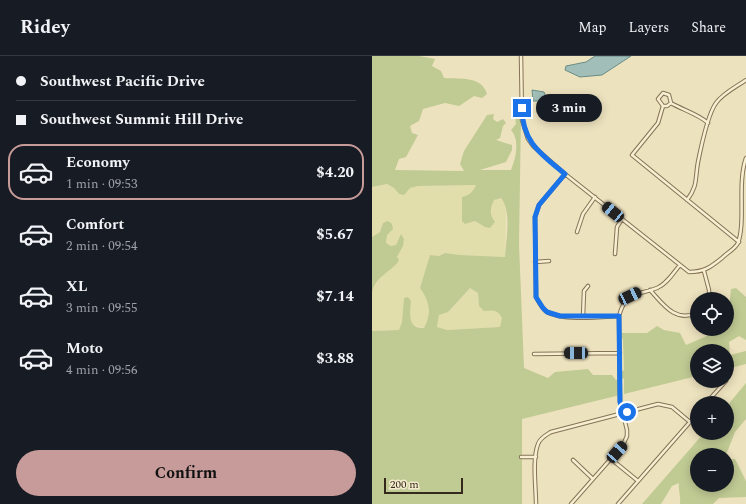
<!DOCTYPE html>
<html lang="en">
<head>
<meta charset="utf-8">
<style>
	body { margin:0; font-family:Spectral,serif; background:#20242c; color:#f1f3f6; height:100vh; display:flex; flex-direction:column; font-size:15px; white-space:nowrap }
	* { box-sizing:border-box; margin:0 }
	p { font-size:13px; color:#9ea1a6 }
	.icon { flex:none; width:22px; height:22px; fill:none; stroke:currentColor; stroke-width:2; stroke-linecap:round; stroke-linejoin:round }
	.map { position:relative; flex:1; overflow:hidden }
	.details { display:flex; flex-direction:column; background:#171b24; width:372px }
	.details>* { flex:none }
	.guide { display:grid; align-content:center; height:88px; padding:0 16px; background:#171b24 }
	.buttons { position:absolute; left:318px; top:236px; display:grid; gap:8px }
	.buttons a { display:grid; place-items:center; width:44px; height:44px; border-radius:50%; background:#171b24; box-shadow:0 2px 10px #0003; font-size:20px }
	.scale { position:absolute; left:12px; bottom:10px; width:79px; box-sizing:border-box; padding-left:4px; border:2px solid #34291c; border-top:0; font-size:11px; line-height:14px; white-space:nowrap; color:#34291c; -webkit-text-stroke:3px #f5eccd; paint-order:stroke }
	.end { position:absolute; width:18px; height:18px; margin:-9px; border:5px solid #1a73e8; background:#fff; box-shadow:0 0 0 2px #fff }
	.from { border-radius:50% }
	.bubble { position:absolute; height:28px; border-radius:14px; background:#171b24; box-shadow:0 2px 10px #0003; font-size:13px; font-weight:700; line-height:28px; text-align:center }
	.car { position:absolute; width:12px; height:24px; margin:-12px -6px; border-radius:5px; box-shadow:0 0 3px 1px #0007; background:linear-gradient(#222 24%,#8ab4d8 0 40%,#222 0 76%,#8ab4d8 0 86%,#222 0) }
	.guide b { display:flex; align-items:center; gap:14px; height:38px; font-size:15px }
	.guide b+b { border-top:1px solid #363941 }
	.guide i { width:10px; height:10px; background:#f1f3f6 }
	ul { padding:0; list-style:none }
	li { display:flex; align-items:center; gap:12px; height:56px; margin:0 8px 6px; padding:0 8px; border:2px solid transparent; border-radius:16px }
	li div { flex:1 }
	li b { display:block; font-size:15px }
	li em { font-style:normal; font-weight:700 }
	li.on { border-color:#c79b99 }
	li>.icon { width:36px; height:36px; stroke-width:1.5 }
	.action { display:flex; gap:8px; margin-top:auto; padding:8px 16px }
	.action a { flex:1; height:46px; border-radius:24px; background:#c79b99; color:#111; font-size:16px; font-weight:700; line-height:46px; text-align:center }
	header { display:flex; align-items:center; gap:24px; box-sizing:border-box; height:56px; padding:0 20px; background:#171b24; border-bottom:1px solid #363941 }
	header strong { font-size:19px }
	nav { display:flex; gap:22px; margin-inline-start:auto; font-size:14px }
	main { display:flex; flex:1; min-height:0 }
	.map>svg:first-child { display:block }
	.farmland { fill:#e2deac }
	.green { fill:#c0ca93; fill-rule:evenodd }
	.water { fill:#a1bfb8; stroke:#698c86 }
	.lines { fill:none; stroke-linecap:round; stroke-linejoin:round }
	.minor-casing { stroke:#857357; stroke-width:4.5 }
	.minor { stroke:#f8efd1; stroke-width:2.5 }
	.route { stroke:#1a73e8; stroke-width:5 }
</style>
</head>
<body>
<header>
<strong>Ridey</strong>
<nav><a>Map</a><a>Layers</a><a>Share</a></nav>
</header>
<main>
<section class="details">
<div class="guide">
<b><i class="from"></i>Southwest Pacific Drive</b>
<b><i></i>Southwest Summit Hill Drive</b>
</div>
<ul>
<li class="on"><svg class="icon" aria-label="car" viewBox="0 0 24 24"><path d="M5 17H2v-5l4-1 3-4h7l3 4 3 1v5h-3M9 17h6M6 11h13"/><circle cx="7" cy="17" r="2"/><circle cx="17" cy="17" r="2"/></svg><div><b>Economy</b><p>1 min · 09:53</p></div><em>$4.20</em></li>
<li><svg class="icon" aria-label="car" viewBox="0 0 24 24"><path d="M5 17H2v-5l4-1 3-4h7l3 4 3 1v5h-3M9 17h6M6 11h13"/><circle cx="7" cy="17" r="2"/><circle cx="17" cy="17" r="2"/></svg><div><b>Comfort</b><p>2 min · 09:54</p></div><em>$5.67</em></li>
<li><svg class="icon" aria-label="car" viewBox="0 0 24 24"><path d="M5 17H2v-5l4-1 3-4h7l3 4 3 1v5h-3M9 17h6M6 11h13"/><circle cx="7" cy="17" r="2"/><circle cx="17" cy="17" r="2"/></svg><div><b>XL</b><p>3 min · 09:55</p></div><em>$7.14</em></li>
<li><svg class="icon" aria-label="car" viewBox="0 0 24 24"><path d="M5 17H2v-5l4-1 3-4h7l3 4 3 1v5h-3M9 17h6M6 11h13"/><circle cx="7" cy="17" r="2"/><circle cx="17" cy="17" r="2"/></svg><div><b>Moto</b><p>4 min · 09:56</p></div><em>$3.88</em></li>
</ul>
<div class="action"><a>Confirm</a></div>
</section>
<div class="map">
<svg width="374" height="448" viewBox="0 0 374 448">
	<rect width="100%" height="100%" fill="#ede2be"/>
	<path class="farmland" d="M15,128L22,132L27,138L38,132L46,130L104,129L101,136L96,140L93,168L103,165L113,171L119,161L118,153L122,144L128,142L133,147L134,155L133,201L88,199L73,197L67,200L58,199L48,232L55,242L58,253V262L52,272L40,269L37,263L39,245L32,243L30,266L27,274L0,275V233L12,217L25,208V201L31,190H19L14,187L15,179L11,167L8,176L0,181V131Z
		M98,232L106,237L107,250L112,254H121L128,257L131,262L128,271L75,274L65,271L67,259L76,256Z"/>
	<path class="green" d="M0,0H47L63,3L60,10L69,15L72,22C88,23 110,20 115,38L110,42L102,40L87,50L73,47L51,53L47,65L38,70L40,77L46,79L34,101L27,103L23,114L92,115L88,108L92,95L115,59L122,58L121,63L125,66L131,63L134,67L131,70L128,82L124,84L140,89V94L134,106L108,114H139C144,102 148,84 139,74L144,68L143,60L140,58L142,54L147,55L149,60L147,188L152,312L176,322L183,316L216,313L221,319H240L244,324L248,323V339L150,363V448H0V275L27,274L30,266L32,242L36,241L39,245C38,257 35,273 52,272C60,257 58,246 48,232L58,199L67,200L73,197L88,199L133,201C134,183 140,156 129,142L122,144C118,153 117,158 123,166L118,172L113,171L103,165L93,168L90,165V141C98,139 101,136 104,129L46,130L38,132L32,139L27,138L22,132L15,128L0,131ZM98,232L106,237L107,250L112,255C121,254 126,254 130,262L128,271L75,274L65,271L67,259L76,256Z
		M16,165L20,168L21,173L15,179L14,187L19,190L24,189L29,178L32,183L31,190L25,201L27,204C21,216 1,220 0,239V181L8,176L11,167Z
		M364,232L374,241V284L367,280L357,286L358,299L374,295V308L355,313V295H325V320L252,338V322L250,323V315L252,314L251,283L250,282L249,277H275L285,270L292,274L308,277L314,289L337,279L343,273H355C355,259 358,247 359,233Z
		M374,327V363L363,376L354,399H325V429H355V403H363L374,425V441L347,442L341,448H308C309,440 306,434 307,427L300,430L289,448H270L332,377H355V350Z"/>
	<path class="water" d="M223,0H259L230,19L208,21L193,14L194,10L214,6Z
		M160,34L172,36L174,41L171,45H161Z"/>
	<g class="lines">
		<defs>
			<path id="minor" d="M149,0L150,64L156,83L161,90L193,118L317,216C332,216 339,211 350,202C355,197 363,193 366,187C374,165 365,127 374,102
				M299,47C311,54 326,58 336,67
				M291,50L286,67L260,99L367,186
				M291,50L286,43L291,37L297,39L299,47
				M291,50H295L299,47
				M193,118L167,149L163,161L164,241C167,247 170,253 175,256C190,265 229,261 247,260
				M315,144C326,130 323,122 326,106C329,91 336,58 344,47C351,37 364,31 374,24
				M205,176L211,158L223,141
				M243,198L245,171L250,163
				M163,206L177,205
				M332,215L337,234V243
				M278,234C291,248 303,267 325,257
				M211,261L212,235L216,230
				M162,298L248,297
				M355,322L356,318
				M334,347L354,325
				M149,401H164
				M239,403L266,425
				M201,404L221,423
				M164,448C164,431 160,404 166,388C168,382 174,379 179,376L286,348L300,351L318,366
				M199,448L251,389L255,380V374L248,346L247,260C254,234 265,240 285,232C295,228 301,217 308,209
				M246,448L325,358"/>
		</defs>
		<use href="#minor" class="minor-casing"/>
		<use href="#minor" class="minor"/>
	</g>
	<g class="lines">
		<path class="route" d="M150,52C150,86 169,98 193,118L167,149L163,161L164,234V241L171,252L175,256L188,260H247L248,346L251,358L255,356"/>
	</g>
</svg>
<div class="buttons">
<a><svg class="icon" aria-label="locate" viewBox="0 0 24 24"><circle cx="12" cy="12" r="6"/><path d="M12 2v4M12 18v4M2 12h4M18 12h4"/></svg></a>
<a><svg class="icon" aria-label="layers" viewBox="0 0 24 24"><path d="M12 4l9 5-9 5-9-5zM3 14l9 5 9-5"/></svg></a>
<a>+</a>
<a>−</a>
</div>
<div class="scale">200 m</div>
<i class="end from" style="left:255px;top:356px"></i>
<i class="end" style="left:150px;top:52px"></i>
<div class="bubble" style="left:164px;top:38px;width:66px">3 min</div>
<i class="car" style="left:241px;top:156px;rotate:309deg"></i>
<i class="car" style="left:258px;top:240px;rotate:65deg"></i>
<i class="car" style="left:204px;top:297px;rotate:270deg"></i>
<i class="car" style="left:245px;top:396px;rotate:41deg"></i>
</div>
</main>
</body>
</html>
